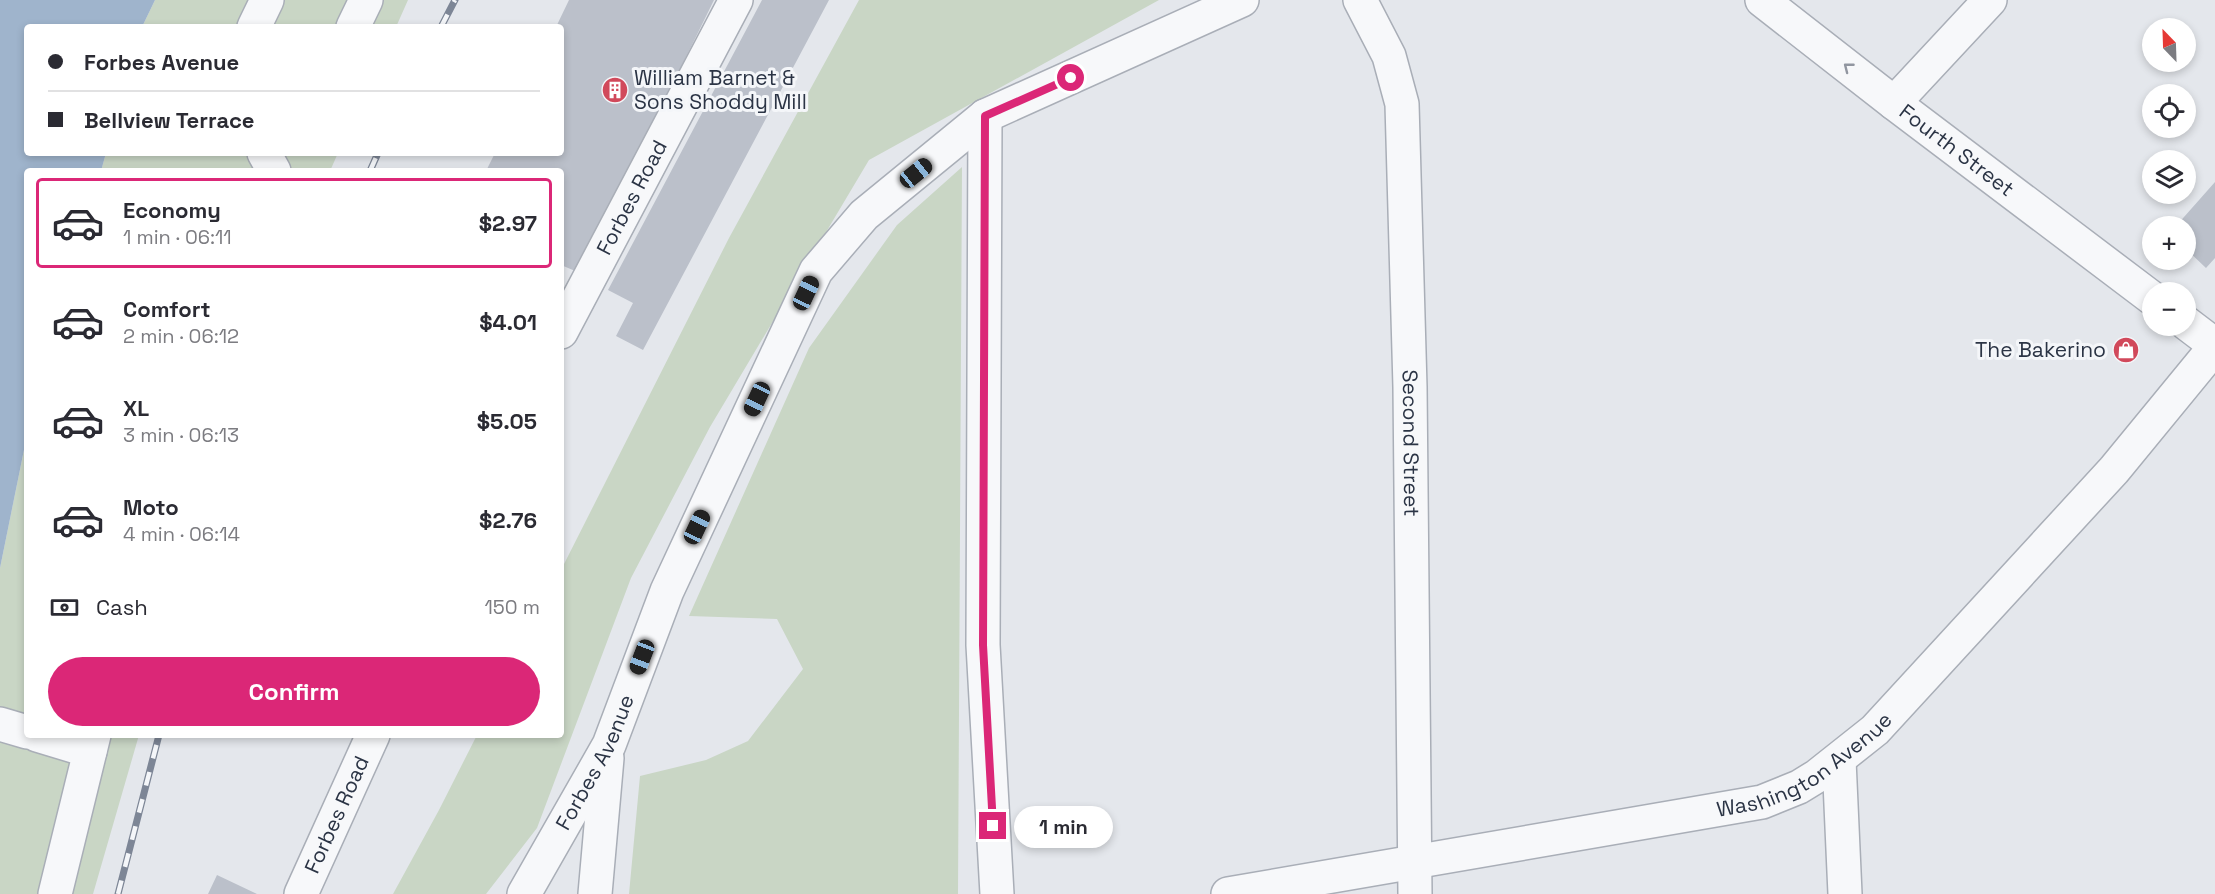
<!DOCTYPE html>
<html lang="en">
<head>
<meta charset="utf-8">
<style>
	body { margin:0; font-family:"Space Grotesk",sans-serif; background:#f7f7f7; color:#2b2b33; height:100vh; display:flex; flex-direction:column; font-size:22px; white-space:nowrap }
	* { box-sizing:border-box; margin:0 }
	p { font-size:20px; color:#7c7c81 }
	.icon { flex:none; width:33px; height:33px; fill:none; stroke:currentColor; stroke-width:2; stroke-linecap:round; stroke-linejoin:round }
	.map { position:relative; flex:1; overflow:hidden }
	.side { position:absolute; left:24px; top:168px; width:540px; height:570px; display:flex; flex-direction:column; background:#fff; border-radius:6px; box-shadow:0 3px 9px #0003 }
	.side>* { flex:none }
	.banner { position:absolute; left:24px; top:24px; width:540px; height:132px; border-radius:6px; box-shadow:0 3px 9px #0003; display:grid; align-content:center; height:132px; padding:0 24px; background:#fff }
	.needle { width:39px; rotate:337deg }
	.buttons { position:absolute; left:2142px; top:18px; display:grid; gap:12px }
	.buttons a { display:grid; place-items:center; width:54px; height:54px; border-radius:50%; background:#fff; box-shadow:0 3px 9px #0003; font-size:30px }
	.end { position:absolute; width:27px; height:27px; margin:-14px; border:8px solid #db2777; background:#fff; box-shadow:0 0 0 3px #fff }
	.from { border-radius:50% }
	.bubble { position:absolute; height:42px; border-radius:21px; background:#fff; box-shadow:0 3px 9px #0003; font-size:20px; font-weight:700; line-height:42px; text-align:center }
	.car { position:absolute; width:18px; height:36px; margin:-18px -9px; border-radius:8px; box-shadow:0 0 4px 2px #0007; background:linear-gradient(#222 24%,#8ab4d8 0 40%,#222 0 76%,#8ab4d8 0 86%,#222 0) }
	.banner b { display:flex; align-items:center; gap:21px; height:57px; font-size:22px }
	.banner b+b { border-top:2px solid #e1e1e2 }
	.banner i { width:15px; height:15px; background:#2b2b33 }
	ul { padding:10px 0 0; list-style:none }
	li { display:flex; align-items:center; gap:18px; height:90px; margin:0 12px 9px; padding:0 12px; border:3px solid transparent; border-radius:6px }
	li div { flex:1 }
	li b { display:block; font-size:22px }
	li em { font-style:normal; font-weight:700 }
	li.selected { border-color:#db2777 }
	li>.icon { width:54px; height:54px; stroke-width:1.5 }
	.pay { display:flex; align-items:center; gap:15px; height:66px; padding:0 24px; font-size:22px }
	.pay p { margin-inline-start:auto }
	.action { display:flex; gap:12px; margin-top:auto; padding:12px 24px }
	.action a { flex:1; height:69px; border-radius:36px; background:#db2777; color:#fff; font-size:24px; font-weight:700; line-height:69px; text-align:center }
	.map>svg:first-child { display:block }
	.green { fill:#c9d6c5 }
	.water { fill:#9fb4cc }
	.building { fill:#bbc0ca }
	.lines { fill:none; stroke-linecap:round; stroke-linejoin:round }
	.minor-casing { stroke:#a9aeb7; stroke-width:36 }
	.minor { stroke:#f7f8fa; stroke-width:33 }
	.rail-casing { stroke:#7d8696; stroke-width:7 }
	.rail { stroke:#f4f6f9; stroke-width:4.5; stroke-dasharray:14; stroke-linecap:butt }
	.oneway { stroke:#9196a0 }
	.route { stroke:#db2777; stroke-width:8 }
	.labels { text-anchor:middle; stroke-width:6; stroke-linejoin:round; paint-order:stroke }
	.poi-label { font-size:21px; fill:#2b3445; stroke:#f4f6f9; text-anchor:start }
	.street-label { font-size:21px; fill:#2b3445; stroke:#f4f6f9 }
</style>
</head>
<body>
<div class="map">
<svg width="2215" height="894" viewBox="0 0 2215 894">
	<rect width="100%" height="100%" fill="#e4e7ec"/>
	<path class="green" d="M155,0H408L396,27H142Z
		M859,0H1159L869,160L710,427L631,578L537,828L486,894H393L439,810L477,735H561V570L729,238Z
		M106,153H338L330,171H101Z
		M962,167L958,894H629L640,776L706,760L748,741L803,669L777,619L689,616L809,348L897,225Z
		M27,435V735H139L93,894H0V568Z"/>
	<path class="water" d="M0,0H155L142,27H27V153H106L101,171H27V435L0,568Z"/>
	<path class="building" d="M569,0H714L580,273L561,265V171H486L495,153H561V27H556Z
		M762,0H829L643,350L616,336L633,303L608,290Z
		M2215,182V258L2206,268L2186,249V226H2176Z
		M217,875L257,894H208Z"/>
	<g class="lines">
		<defs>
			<g id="minor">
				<path id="s1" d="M1360,0L1389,56L1402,104L1410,387L1415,894"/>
				<path id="s2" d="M1762,0L1894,103L2152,298"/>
				<path d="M254,27L267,0"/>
				<path d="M353,27L366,0"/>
				<path d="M1894,103L1990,0"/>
				<path d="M985,116L983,645L997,894"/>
				<path d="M264,153L274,171"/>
				<path d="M2186,323L2215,345"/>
				<path id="s3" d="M561,332L736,0"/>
				<path d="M0,724L27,732"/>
				<path d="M37,735L90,751"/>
				<path d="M1839,760L1845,894"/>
				<path d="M55,894L94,735"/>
				<path id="s4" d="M301,894L373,735"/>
				<path id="s5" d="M524,894L609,745L667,591L816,271L864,215L985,116L1242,0"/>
				<path d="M595,894L607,758"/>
				<path id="s6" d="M1228,894L1762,802L1799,787L1817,776L1875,730L2114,470L2215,347"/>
			</g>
		</defs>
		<use href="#minor" class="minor-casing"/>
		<use href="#minor" class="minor"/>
		<defs>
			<path id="rail" d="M441,27L455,0
				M370,171L378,153
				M118,894L159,735"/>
		</defs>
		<use href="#rail" class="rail-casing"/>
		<use href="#rail" class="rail"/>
	</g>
	<defs><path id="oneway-chevron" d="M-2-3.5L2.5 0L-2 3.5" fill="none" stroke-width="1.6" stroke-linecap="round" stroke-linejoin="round" transform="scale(1.5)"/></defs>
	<use class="oneway" href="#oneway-chevron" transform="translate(1848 67) rotate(-142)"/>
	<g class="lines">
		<path class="route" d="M993,826L983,645L985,116L1071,78"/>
	</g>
	<defs>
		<symbol id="building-disc" viewBox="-11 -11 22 22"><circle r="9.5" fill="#d1495b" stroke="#f4f6f9"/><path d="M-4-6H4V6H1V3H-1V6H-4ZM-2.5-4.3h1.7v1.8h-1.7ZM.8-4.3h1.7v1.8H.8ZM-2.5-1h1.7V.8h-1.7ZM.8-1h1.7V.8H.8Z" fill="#fff"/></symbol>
		<symbol id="shop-disc" viewBox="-11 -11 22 22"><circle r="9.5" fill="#d1495b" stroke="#f4f6f9"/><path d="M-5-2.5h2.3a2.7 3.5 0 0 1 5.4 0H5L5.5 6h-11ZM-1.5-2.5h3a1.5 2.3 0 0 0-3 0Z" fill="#fff"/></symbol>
	</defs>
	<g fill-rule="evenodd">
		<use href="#building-disc" x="600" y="75" width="30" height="30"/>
		<use href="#shop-disc" x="2111" y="335" width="30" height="30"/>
	</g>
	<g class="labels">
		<g class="poi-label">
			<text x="634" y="85">William Barnet &amp;<tspan x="634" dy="24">Sons Shoddy Mill</tspan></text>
			<text x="2106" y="357" text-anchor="end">The Bakerino</text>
		</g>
		<g class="street-label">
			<text dy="7" stroke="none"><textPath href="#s2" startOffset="246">Fourth Street</textPath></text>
			<text dy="7" stroke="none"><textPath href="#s3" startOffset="152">Forbes Road</textPath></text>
			<text dy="7" stroke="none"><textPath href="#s1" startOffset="452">Second Street</textPath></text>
			<text dy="7" stroke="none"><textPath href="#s6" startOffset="596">Washington Avenue</textPath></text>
			<text dy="7" stroke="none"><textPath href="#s5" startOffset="150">Forbes Avenue</textPath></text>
			<text dy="7" stroke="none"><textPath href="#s4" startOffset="87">Forbes Road</textPath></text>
		</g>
	</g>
</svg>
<div class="buttons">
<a><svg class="needle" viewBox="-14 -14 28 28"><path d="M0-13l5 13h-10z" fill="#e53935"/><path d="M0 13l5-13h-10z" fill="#7c7c81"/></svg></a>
<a><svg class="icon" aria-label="locate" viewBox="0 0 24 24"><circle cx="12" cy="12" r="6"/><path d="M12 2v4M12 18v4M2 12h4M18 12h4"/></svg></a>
<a><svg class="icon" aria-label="layers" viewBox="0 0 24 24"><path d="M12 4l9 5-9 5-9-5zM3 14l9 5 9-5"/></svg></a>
<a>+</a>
<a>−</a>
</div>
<i class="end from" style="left:1071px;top:78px"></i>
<i class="end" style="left:993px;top:826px"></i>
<div class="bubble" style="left:1014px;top:806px;width:99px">1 min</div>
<i class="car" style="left:916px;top:173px;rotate:51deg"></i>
<i class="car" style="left:806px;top:293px;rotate:25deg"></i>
<i class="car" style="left:757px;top:399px;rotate:205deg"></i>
<i class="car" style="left:697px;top:527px;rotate:25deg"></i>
<i class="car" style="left:642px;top:657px;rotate:201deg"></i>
<div class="banner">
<b><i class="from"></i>Forbes Avenue</b>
<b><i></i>Bellview Terrace</b>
</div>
<section class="side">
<ul>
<li class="selected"><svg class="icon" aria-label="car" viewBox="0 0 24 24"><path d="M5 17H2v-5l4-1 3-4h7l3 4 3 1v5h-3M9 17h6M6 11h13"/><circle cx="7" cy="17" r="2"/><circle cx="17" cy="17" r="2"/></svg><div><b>Economy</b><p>1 min · 06:11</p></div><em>$2.97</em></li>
<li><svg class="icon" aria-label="car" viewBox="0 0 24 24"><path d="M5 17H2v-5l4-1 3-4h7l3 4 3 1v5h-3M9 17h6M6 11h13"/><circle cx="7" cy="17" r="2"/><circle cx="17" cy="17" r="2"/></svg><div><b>Comfort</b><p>2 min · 06:12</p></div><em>$4.01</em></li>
<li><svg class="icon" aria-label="car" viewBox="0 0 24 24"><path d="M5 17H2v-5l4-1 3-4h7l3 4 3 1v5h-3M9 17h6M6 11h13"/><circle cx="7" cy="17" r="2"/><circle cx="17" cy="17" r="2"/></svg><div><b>XL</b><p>3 min · 06:13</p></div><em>$5.05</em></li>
<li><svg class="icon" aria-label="car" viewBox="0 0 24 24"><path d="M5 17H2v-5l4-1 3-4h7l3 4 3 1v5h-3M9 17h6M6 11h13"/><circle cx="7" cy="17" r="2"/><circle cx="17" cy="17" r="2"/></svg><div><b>Moto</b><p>4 min · 06:14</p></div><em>$2.76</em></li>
</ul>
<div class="pay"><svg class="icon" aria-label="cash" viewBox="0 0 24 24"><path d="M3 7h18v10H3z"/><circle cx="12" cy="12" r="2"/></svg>Cash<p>150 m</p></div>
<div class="action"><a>Confirm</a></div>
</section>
</div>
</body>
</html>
